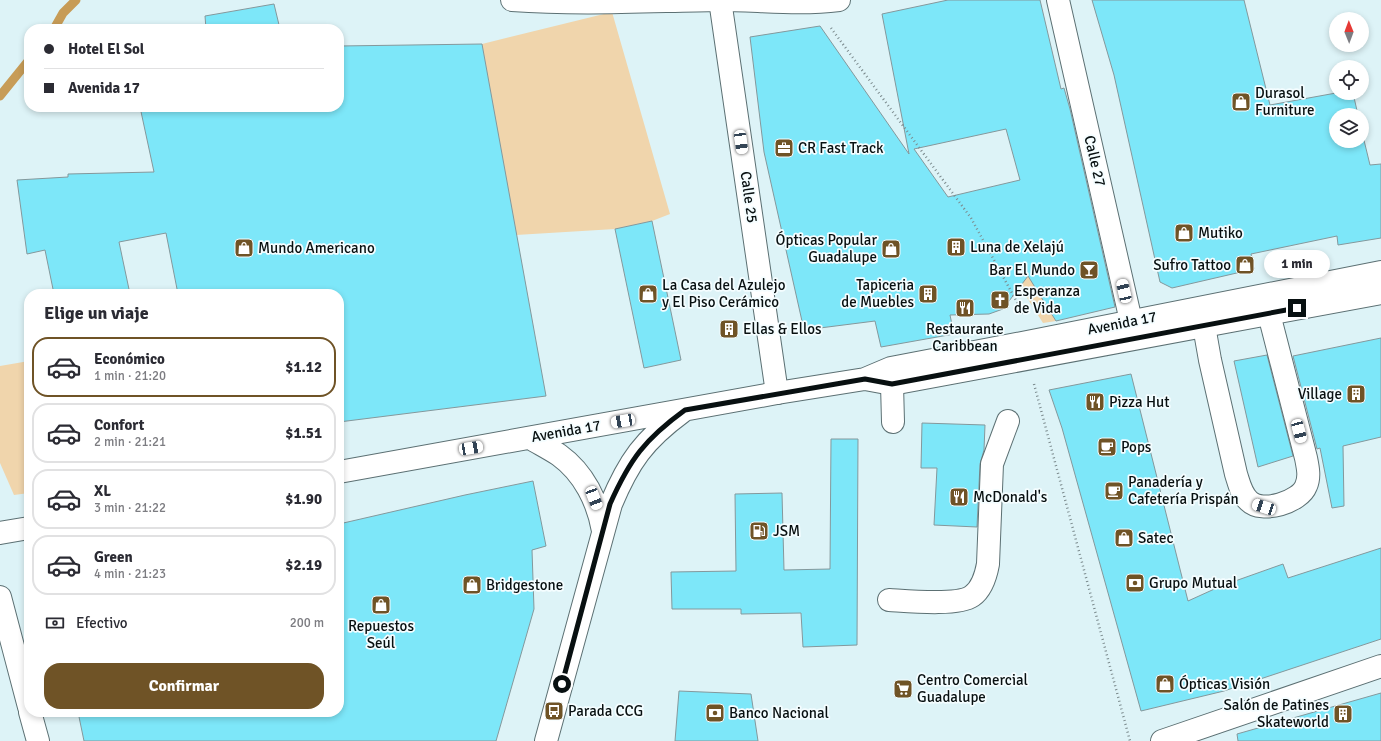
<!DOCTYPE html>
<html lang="es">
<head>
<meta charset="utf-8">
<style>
	body { margin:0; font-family:Signika,sans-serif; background:#f7f7f7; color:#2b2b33; height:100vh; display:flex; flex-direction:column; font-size:15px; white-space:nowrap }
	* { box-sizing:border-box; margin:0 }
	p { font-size:13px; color:#7c7c81 }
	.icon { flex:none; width:22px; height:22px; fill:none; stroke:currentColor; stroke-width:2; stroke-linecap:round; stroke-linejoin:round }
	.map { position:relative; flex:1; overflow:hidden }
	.side { position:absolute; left:24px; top:289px; width:320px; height:428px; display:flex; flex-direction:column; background:#fff; border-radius:16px; box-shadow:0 2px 6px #0003 }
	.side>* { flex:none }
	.banner { position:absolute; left:24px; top:24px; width:320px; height:88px; border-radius:16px; box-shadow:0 2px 6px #0003; display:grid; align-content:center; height:88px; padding:0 20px; background:#fff }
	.needle { width:26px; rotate:359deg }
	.fabs { position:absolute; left:1329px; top:12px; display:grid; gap:8px }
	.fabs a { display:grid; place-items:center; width:40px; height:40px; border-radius:50%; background:#fff; box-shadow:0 2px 6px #0003; font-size:20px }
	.end { position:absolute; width:18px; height:18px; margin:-9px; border:5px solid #081011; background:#fff; box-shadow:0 0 0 2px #fff }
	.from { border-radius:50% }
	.bubble { position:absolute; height:28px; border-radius:14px; background:#fff; box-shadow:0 2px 6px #0003; font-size:13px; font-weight:700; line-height:28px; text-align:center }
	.car { position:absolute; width:12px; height:24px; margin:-12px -6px; border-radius:5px; box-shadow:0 0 3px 1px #0007; background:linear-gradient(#fff 24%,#345 0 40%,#fff 0 76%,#345 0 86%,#fff 0) }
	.banner b { display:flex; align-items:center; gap:14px; height:38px; font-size:15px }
	.banner b+b { border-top:1px solid #e1e1e2 }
	.banner i { width:10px; height:10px; background:#2b2b33 }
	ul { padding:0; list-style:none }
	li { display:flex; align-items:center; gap:12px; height:60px; margin:0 8px 6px; padding:0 12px; border:2px solid #e1e1e2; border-radius:16px }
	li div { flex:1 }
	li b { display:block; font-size:15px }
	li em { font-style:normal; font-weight:700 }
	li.selected { border-color:#6f5326 }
	li>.icon { width:36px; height:36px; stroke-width:1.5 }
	h2 { padding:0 20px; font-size:18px; line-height:48px }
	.pay { display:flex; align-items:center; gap:10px; height:44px; padding:0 20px; font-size:15px }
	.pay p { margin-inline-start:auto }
	.cta { display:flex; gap:8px; margin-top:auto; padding:8px 20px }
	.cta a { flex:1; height:46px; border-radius:16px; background:#6f5326; color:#fff; font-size:16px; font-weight:700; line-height:46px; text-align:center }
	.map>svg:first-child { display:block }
	.green { fill:#f0d5ac }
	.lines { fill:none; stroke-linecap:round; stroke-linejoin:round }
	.stream { stroke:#c79c57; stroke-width:9 }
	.building { fill:#7de7f9; stroke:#84989c; fill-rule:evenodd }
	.minor-casing { stroke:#5c7073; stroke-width:24 }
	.major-casing { stroke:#5c7073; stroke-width:24 }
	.path { stroke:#7c8b8e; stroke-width:2.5; stroke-dasharray:1 3; stroke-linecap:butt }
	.minor { stroke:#fff; stroke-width:22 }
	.major { stroke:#fff; stroke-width:22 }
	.route { stroke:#081011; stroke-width:5 }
	.labels { text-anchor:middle; stroke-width:3.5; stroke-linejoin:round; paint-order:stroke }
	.poi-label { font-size:15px; fill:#081011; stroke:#f4fdff; text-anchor:start }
	.street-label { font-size:15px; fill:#081011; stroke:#f4fdff }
</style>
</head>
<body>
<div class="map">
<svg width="1381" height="741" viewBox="0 0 1381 741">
	<rect width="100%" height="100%" fill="#ddf3f7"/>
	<path class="green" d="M612,12L670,214L652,221L615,229L516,235L482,44Z
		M989,210L1056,321L1043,323L976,217Z
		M29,361V493L14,495L0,463V366Z"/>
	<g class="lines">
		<path class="stream" d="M54,29L63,13L76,0
			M0,96L29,60"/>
	</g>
	<path class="building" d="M948,0H1040L1061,89L1064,88L1070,109L1115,307L1056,321L1028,276L1003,309L989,314L950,315L954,334L881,347L875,321L804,330L764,152L750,37L820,26L909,154L882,14ZM1006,129L1020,180L948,197L914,149Z
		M1092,0H1244L1270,105L1336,93H1353L1358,115H1336V141H1362V132L1370,165L1381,164V238L1338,245L1337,236L1251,254L1254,269L1172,288L1160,282L1114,75Z
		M274,4L280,29H206L205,16Z
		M482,44L546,396L339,422V294H178L166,233L119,242L130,294H54L45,250L27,254L17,180L68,177V174L154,172L140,107H339V46Z
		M652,221L681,360L644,368L615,229Z
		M1381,338V437L1343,446L1344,506L1332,508L1320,448L1317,449L1293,356Z
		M1267,355L1293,456L1258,467L1234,361Z
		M1131,374L1188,601L1221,586L1283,564L1288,578L1381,548V639L1224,691L1141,711L1062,428L1049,390Z
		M922,423L985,425L984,450L980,464L977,527L934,525L937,468H921Z
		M831,439H858L857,645L803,647L801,613L741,614V609H672L671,572L736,571L735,494L782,493L784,570L830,569Z
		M533,481L546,546L532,550L534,609L496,741H84L78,712H339V524L465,495Z
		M679,691L751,694L758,741H675Z
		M1381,693V741H1238L1237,734Z"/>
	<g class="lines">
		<defs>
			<path id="minor" d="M512,0C580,5 649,1 718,0C758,0 799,5 839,0
				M720,0L777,393
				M1058,0L1131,321
				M1204,326L1210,360L1236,474C1239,483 1241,494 1249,501C1262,514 1300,502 1306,486C1310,477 1308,468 1306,458L1269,314
				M892,384L893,422
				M0,597L29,707
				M889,600C907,601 958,606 972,596C982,589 986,575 988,564L992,464L1008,421
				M30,712L38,741
				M1162,741L1381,666"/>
			<path id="major" d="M865,379L892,384L1381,293
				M530,438C540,444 550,449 559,455C584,473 598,502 603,531
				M339,472L777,393L865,379L891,368L1022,343L1381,272
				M0,533L29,528
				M546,741L611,504C629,461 644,440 682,412"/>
		</defs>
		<use href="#minor" class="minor-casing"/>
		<use href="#major" class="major-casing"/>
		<path class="path" d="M831,28L971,218L1024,315
			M1034,384L1130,741"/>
		<use href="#minor" class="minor"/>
		<use href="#major" class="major"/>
	</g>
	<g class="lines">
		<path class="route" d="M562,684L610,504C630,459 645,439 685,410L865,379L892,384L1297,308"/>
	</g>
	<defs>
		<symbol id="shop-square" viewBox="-11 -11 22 22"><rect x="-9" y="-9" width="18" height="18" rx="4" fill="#6f5326" stroke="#f4fdff"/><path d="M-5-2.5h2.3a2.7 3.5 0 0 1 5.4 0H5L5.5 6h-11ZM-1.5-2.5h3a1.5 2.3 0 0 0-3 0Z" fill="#fff"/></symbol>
		<symbol id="office-square" viewBox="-11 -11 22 22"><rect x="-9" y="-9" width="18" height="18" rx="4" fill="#6f5326" stroke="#f4fdff"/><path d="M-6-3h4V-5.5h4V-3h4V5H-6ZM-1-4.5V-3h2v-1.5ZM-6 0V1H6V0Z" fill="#fff"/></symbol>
		<symbol id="building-square" viewBox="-11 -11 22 22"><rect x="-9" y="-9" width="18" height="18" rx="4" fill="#6f5326" stroke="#f4fdff"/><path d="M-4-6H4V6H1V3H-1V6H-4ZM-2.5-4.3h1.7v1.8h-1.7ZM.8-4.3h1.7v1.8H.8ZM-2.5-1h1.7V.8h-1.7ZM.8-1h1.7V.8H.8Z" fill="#fff"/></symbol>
		<symbol id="bar-square" viewBox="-11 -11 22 22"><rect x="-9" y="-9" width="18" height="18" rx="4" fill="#6f5326" stroke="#f4fdff"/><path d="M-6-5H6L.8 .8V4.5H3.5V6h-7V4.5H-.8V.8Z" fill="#fff"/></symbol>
		<symbol id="church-square" viewBox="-11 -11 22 22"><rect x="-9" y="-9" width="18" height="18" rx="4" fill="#6f5326" stroke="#f4fdff"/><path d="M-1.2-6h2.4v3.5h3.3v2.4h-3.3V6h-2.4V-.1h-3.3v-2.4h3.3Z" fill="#fff"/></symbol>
		<symbol id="restaurant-square" viewBox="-11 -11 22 22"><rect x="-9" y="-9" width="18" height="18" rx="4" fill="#6f5326" stroke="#f4fdff"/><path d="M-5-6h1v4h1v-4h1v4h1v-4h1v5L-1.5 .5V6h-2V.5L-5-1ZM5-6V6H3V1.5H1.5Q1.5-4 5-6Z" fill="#fff"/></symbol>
		<symbol id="cafe-square" viewBox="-11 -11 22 22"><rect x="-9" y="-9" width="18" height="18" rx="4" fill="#6f5326" stroke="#f4fdff"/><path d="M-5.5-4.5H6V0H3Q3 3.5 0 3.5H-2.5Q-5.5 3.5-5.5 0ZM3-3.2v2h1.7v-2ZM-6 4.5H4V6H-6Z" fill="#fff"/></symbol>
		<symbol id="fuel-square" viewBox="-11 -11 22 22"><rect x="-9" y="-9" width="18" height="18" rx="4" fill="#6f5326" stroke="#f4fdff"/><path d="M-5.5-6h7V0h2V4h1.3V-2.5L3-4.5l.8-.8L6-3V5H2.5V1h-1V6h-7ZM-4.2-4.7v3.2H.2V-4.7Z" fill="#fff"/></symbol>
		<symbol id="bank-square" viewBox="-11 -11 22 22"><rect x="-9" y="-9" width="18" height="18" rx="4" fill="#6f5326" stroke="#f4fdff"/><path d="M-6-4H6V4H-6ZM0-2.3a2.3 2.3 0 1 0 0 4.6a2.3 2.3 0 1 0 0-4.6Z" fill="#fff"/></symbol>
		<symbol id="supermarket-square" viewBox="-11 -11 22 22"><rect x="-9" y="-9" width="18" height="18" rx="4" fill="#6f5326" stroke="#f4fdff"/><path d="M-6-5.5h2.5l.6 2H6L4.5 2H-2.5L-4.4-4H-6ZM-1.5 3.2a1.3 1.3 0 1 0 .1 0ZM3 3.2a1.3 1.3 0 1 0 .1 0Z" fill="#fff"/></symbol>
		<symbol id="bus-square" viewBox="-11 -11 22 22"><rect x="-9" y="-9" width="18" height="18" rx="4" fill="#6f5326" stroke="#f4fdff"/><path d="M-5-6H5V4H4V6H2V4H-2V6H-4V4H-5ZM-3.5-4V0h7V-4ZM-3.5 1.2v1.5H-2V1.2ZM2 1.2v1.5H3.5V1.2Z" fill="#fff"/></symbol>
	</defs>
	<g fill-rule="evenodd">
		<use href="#shop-square" x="1230" y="91" width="22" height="22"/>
		<use href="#office-square" x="773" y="137" width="22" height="22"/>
		<use href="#shop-square" x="1173" y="222" width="22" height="22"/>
		<use href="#building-square" x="945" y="236" width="22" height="22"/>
		<use href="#shop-square" x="233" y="237" width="22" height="22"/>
		<use href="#shop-square" x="880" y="238" width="22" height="22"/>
		<use href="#shop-square" x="1234" y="254" width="22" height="22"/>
		<use href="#bar-square" x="1078" y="259" width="22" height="22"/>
		<use href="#shop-square" x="637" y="283" width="22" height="22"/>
		<use href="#building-square" x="917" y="283" width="22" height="22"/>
		<use href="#church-square" x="989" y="289" width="22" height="22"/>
		<use href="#restaurant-square" x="954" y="297" width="22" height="22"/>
		<use href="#building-square" x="718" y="318" width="22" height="22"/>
		<use href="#building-square" x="1345" y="383" width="22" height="22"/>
		<use href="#restaurant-square" x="1084" y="391" width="22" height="22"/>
		<use href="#cafe-square" x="1096" y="436" width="22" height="22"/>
		<use href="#cafe-square" x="1103" y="480" width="22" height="22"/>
		<use href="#restaurant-square" x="948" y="486" width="22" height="22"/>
		<use href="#fuel-square" x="748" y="520" width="22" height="22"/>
		<use href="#shop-square" x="1113" y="527" width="22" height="22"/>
		<use href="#bank-square" x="1124" y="572" width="22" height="22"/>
		<use href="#shop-square" x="461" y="574" width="22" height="22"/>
		<use href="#shop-square" x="370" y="594" width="22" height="22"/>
		<use href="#shop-square" x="1154" y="673" width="22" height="22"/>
		<use href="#supermarket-square" x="892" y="678" width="22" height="22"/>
		<use href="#bus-square" x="543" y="700" width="22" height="22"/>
		<use href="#bank-square" x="704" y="702" width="22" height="22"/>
		<use href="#building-square" x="1332" y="703" width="22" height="22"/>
	</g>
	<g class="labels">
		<g class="poi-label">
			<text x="1255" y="98">Durasol<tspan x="1255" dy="17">Furniture</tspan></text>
			<text x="798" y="153">CR Fast Track</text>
			<text x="1198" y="238">Mutiko</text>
			<text x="877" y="245" text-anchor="end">Ópticas Popular<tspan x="877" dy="17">Guadalupe</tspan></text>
			<text x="970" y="252">Luna de Xelajú</text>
			<text x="258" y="253">Mundo Americano</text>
			<text x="1231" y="270" text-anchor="end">Sufro Tattoo</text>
			<text x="1075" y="275" text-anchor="end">Bar El Mundo</text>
			<text x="662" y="290">La Casa del Azulejo<tspan x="662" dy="17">y El Piso Cerámico</tspan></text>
			<text x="914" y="290" text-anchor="end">Tapiceria<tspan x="914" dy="17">de Muebles</tspan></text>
			<text x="1014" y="296">Esperanza<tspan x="1014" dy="17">de Vida</tspan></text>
			<text x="743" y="334">Ellas &amp; Ellos</text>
			<text x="965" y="334" text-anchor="middle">Restaurante<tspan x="965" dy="17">Caribbean</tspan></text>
			<text x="1342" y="399" text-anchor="end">Village</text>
			<text x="1109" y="407">Pizza Hut</text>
			<text x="1121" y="452">Pops</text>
			<text x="1128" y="487">Panadería y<tspan x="1128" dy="17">Cafetería Prispán</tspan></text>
			<text x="973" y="502">McDonald's</text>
			<text x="773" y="536">JSM</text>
			<text x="1138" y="543">Satec</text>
			<text x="1149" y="588">Grupo Mutual</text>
			<text x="486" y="590">Bridgestone</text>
			<text x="381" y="631" text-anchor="middle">Repuestos<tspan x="381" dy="17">Seúl</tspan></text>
			<text x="917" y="685">Centro Comercial<tspan x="917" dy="17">Guadalupe</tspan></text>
			<text x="1179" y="689">Ópticas Visión</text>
			<text x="1329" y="710" text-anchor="end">Salón de Patines<tspan x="1329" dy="17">Skateworld</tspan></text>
			<text x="568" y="716">Parada CCG</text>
			<text x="729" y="718">Banco Nacional</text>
		</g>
		<g class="street-label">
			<text transform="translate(1095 161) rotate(77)" y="5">Calle 27</text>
			<text transform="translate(749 197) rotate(82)" y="5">Calle 25</text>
			<text transform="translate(1122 323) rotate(-11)" y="5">Avenida 17</text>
			<text transform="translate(566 431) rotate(-10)" y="5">Avenida 17</text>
		</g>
	</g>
</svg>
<div class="fabs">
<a><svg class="needle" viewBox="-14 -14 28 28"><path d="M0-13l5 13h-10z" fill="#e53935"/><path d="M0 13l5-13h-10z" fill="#7c7c81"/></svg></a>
<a><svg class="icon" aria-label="locate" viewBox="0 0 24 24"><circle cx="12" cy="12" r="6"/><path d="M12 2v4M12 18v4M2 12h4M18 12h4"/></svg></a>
<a><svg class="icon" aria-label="layers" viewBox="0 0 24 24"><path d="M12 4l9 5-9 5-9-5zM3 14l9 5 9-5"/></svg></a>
</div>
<i class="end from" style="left:562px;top:684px"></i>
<i class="end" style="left:1297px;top:308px"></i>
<div class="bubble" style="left:1264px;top:250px;width:66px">1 min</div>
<i class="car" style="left:741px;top:142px;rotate:172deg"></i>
<i class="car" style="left:1124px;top:291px;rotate:347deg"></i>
<i class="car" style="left:623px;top:421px;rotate:260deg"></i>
<i class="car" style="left:1299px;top:431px;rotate:165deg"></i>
<i class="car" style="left:471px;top:448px;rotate:80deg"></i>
<i class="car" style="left:594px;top:498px;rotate:159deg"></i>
<i class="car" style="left:1264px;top:507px;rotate:288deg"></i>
<div class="banner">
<b><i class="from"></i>Hotel El Sol</b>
<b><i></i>Avenida 17</b>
</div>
<section class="side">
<h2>Elige un viaje</h2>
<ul>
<li class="selected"><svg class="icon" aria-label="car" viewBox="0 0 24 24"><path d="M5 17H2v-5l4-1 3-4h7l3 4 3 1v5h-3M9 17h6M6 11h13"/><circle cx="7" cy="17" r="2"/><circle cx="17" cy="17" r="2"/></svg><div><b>Económico</b><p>1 min · 21:20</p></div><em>$1.12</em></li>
<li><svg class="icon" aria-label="car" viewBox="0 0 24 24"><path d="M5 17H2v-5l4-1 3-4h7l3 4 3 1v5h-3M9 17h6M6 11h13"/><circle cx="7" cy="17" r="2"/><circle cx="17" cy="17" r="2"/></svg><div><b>Confort</b><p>2 min · 21:21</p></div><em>$1.51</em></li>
<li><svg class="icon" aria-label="car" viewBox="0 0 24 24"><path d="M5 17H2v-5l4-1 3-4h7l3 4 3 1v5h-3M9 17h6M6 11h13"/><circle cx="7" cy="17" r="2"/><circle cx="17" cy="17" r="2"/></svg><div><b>XL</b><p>3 min · 21:22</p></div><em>$1.90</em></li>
<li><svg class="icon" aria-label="car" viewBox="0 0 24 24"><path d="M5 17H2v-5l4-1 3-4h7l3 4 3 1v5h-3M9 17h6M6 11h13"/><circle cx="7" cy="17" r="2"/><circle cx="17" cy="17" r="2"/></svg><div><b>Green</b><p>4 min · 21:23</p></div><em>$2.19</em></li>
</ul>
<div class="pay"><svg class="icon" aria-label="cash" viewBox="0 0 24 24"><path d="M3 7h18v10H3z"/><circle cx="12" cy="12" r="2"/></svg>Efectivo<p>200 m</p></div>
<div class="cta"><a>Confirmar</a></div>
</section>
</div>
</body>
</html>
